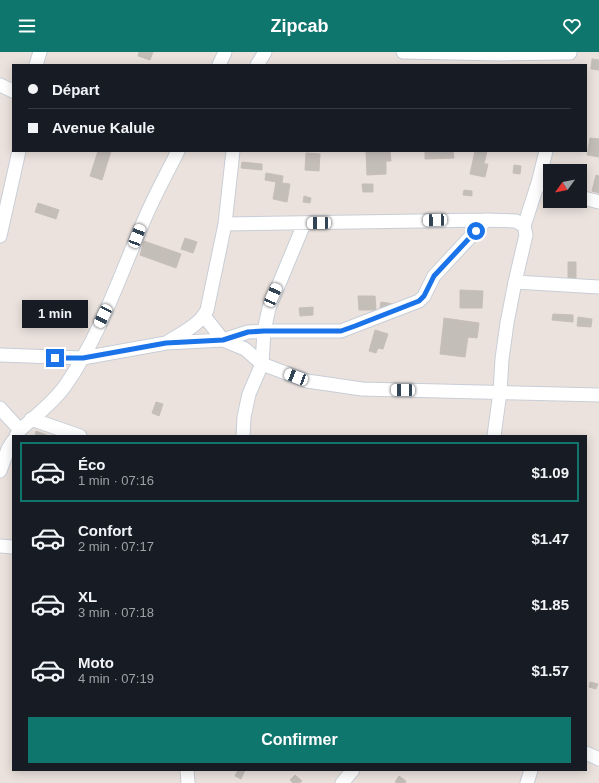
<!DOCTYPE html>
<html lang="fr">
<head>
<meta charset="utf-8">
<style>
	body { margin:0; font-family:Helvetica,sans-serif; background:#20242c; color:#f1f3f6; height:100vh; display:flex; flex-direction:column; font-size:15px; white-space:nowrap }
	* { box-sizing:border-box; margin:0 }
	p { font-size:13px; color:#9ea1a6 }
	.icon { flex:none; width:22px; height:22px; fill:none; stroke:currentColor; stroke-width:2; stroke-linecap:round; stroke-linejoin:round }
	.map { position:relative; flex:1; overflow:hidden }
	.side { position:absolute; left:12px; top:383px; width:575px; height:336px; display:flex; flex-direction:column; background:#171b24; border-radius:0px; box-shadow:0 2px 10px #0003 }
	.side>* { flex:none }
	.top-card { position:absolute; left:12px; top:12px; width:575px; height:88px; border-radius:0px; box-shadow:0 2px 10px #0003; display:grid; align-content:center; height:88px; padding:0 16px; background:#171b24 }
	.needle { width:26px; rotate:237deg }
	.fabs { position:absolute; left:543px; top:112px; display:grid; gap:8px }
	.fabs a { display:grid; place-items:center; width:44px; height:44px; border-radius:0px; background:#171b24; box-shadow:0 2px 10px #0003; font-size:20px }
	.end { position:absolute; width:18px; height:18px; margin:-9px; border:5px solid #1a73e8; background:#fff; box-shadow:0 0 0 2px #fff }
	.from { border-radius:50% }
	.bubble { position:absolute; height:28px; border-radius:0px; background:#171b24; box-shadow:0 2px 10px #0003; font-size:13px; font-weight:700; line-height:28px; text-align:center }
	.car { position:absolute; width:12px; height:24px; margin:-12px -6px; border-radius:5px; box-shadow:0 0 3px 1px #0007; background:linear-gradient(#fff 24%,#345 0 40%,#fff 0 76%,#345 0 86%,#fff 0) }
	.top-card b { display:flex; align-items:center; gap:14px; height:38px; font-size:15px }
	.top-card b+b { border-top:1px solid #363941 }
	.top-card i { width:10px; height:10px; background:#f1f3f6 }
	ul { padding:7px 0 0; list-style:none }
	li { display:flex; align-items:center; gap:12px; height:60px; margin:0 8px 6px; padding:0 8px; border:2px solid transparent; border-radius:0px }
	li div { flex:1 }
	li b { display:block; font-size:15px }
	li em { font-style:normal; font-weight:700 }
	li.current { border-color:#0f766e }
	li>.icon { width:36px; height:36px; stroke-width:1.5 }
	.button { display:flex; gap:8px; margin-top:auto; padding:8px 16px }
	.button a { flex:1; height:46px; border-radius:0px; background:#0f766e; color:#fff; font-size:16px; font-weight:700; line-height:46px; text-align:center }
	header { display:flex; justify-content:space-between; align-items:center; height:52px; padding:0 16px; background:#0f766e; color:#fff; font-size:18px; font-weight:700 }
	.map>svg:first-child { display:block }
	.building { fill:#c4beb9; stroke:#c6beb7 }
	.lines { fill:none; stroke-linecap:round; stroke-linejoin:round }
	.minor-casing { stroke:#c8ced7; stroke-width:15 }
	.minor { stroke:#fff; stroke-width:13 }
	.route { stroke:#1a73e8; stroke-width:5 }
</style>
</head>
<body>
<header><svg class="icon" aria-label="menu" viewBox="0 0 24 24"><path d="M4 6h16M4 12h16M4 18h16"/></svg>Zipcab<svg class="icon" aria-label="heart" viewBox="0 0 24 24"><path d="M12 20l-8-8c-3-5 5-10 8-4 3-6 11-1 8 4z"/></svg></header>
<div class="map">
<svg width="599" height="731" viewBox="0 0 599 731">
	<rect width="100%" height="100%" fill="#ebe2dd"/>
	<path class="building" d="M139,0H153L150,8L138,4Z
		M592,7L599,8V18L591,17Z
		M590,86L599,87V105L587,103Z
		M98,99H111L102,128L90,124Z
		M366,99H390L391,109H386V122L367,123Z
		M425,99H453L454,106L425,107Z
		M475,99H487L484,112H488L485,125L470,122Z
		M306,101L320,102L319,119L305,118Z
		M242,110L262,112V118L241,116Z
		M514,113L521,114L520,122L513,121Z
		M266,121L283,124L282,131L290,132L287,150L273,147L276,130L265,128Z
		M596,123L599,124V141L592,139Z
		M362,132H373V140H363Z
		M464,138L472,139V144L463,143Z
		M304,144L311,146L310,151L303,150Z
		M38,151L59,158L56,167L35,160Z
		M185,186L197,190L193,201L181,197Z
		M144,189L181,202L176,216L140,203Z
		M568,210H576V230H568Z
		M460,238L483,239L482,256H460Z
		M358,244H375L376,258H359Z
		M381,250L394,252L393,258L380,256Z
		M313,255V263L300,264L299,256Z
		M553,262L573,263V270L552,268Z
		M578,265L592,267L591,275L577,274Z
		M444,266L479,271L477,286L468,285L465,305L440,302Z
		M375,278L388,282L383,297L378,296L376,301L369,299Z
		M156,350L163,352L159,364L152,361Z
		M36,379L49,384H35Z
		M590,630L598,632L596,637L589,635Z
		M238,718H245L241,727L235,724Z
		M295,723L302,729L299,731H293L290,728Z
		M399,724L406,729L405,731H397L395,730Z"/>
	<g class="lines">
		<defs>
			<path id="minor" d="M403,0L499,2L570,1
				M36,13L40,0
				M219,13L225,0
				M257,13L265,0
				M0,33L13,39
				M538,131L550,135
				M580,145L599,150
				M225,172L486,168L516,169L524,174
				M0,184L19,99
				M515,230L599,235
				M204,264L223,288L248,280L264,279H341L419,249L424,244L434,224L486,168
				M166,291C180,282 200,273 207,258L225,172L233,99
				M0,303L83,306L166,291L223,288L245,297L262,312L307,329L362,337L599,343
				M0,356L20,378
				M31,367L80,384
				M16,384L20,378C35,364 53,351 65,334C99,286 119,226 142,173C152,148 166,123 178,99
				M243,384L244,365L249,342L262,312L264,279L269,256L304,172
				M494,384L500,340L502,307L507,271L515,230L526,183L524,174L538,131L546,99
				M0,419L8,397L13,389
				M0,494L13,495
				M586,701L599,707
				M187,718L188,731
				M342,731L353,718
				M527,731L531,718"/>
		</defs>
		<use href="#minor" class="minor-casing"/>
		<use href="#minor" class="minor"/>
	</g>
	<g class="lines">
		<path class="route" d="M55,306H83L166,291L223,288L248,280L264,279H341L355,274L419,249L424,244L434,224L476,179"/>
	</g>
</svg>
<div class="fabs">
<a><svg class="needle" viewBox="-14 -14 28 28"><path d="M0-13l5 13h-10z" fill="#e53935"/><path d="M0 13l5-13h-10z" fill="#9ea1a6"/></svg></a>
</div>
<i class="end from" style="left:476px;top:179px"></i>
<i class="end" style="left:55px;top:306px"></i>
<div class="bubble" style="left:22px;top:248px;width:66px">1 min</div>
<i class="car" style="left:435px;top:168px;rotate:268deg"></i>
<i class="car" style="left:319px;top:171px;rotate:269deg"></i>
<i class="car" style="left:137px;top:184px;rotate:21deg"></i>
<i class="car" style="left:273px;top:243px;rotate:24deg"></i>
<i class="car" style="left:103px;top:264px;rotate:206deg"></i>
<i class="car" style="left:296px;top:325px;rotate:291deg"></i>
<i class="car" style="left:403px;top:338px;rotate:271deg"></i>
<div class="top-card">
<b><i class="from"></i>Départ</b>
<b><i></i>Avenue Kalule</b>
</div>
<section class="side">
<ul>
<li class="current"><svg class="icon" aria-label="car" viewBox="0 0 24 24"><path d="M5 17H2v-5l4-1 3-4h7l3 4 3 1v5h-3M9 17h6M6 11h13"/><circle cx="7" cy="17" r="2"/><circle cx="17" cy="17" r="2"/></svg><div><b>Éco</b><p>1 min · 07:16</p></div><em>$1.09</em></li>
<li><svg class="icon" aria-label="car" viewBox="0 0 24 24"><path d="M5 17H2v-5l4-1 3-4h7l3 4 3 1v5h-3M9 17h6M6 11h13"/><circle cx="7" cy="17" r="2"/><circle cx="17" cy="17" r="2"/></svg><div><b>Confort</b><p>2 min · 07:17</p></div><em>$1.47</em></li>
<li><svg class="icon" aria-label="car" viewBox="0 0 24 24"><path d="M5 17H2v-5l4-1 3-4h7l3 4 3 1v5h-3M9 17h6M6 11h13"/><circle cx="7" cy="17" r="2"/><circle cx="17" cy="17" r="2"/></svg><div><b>XL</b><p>3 min · 07:18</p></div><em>$1.85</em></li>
<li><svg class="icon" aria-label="car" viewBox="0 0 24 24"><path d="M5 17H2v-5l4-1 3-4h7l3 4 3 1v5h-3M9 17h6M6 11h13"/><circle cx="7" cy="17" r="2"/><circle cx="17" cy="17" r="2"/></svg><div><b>Moto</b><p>4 min · 07:19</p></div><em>$1.57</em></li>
</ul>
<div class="button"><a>Confirmer</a></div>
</section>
</div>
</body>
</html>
